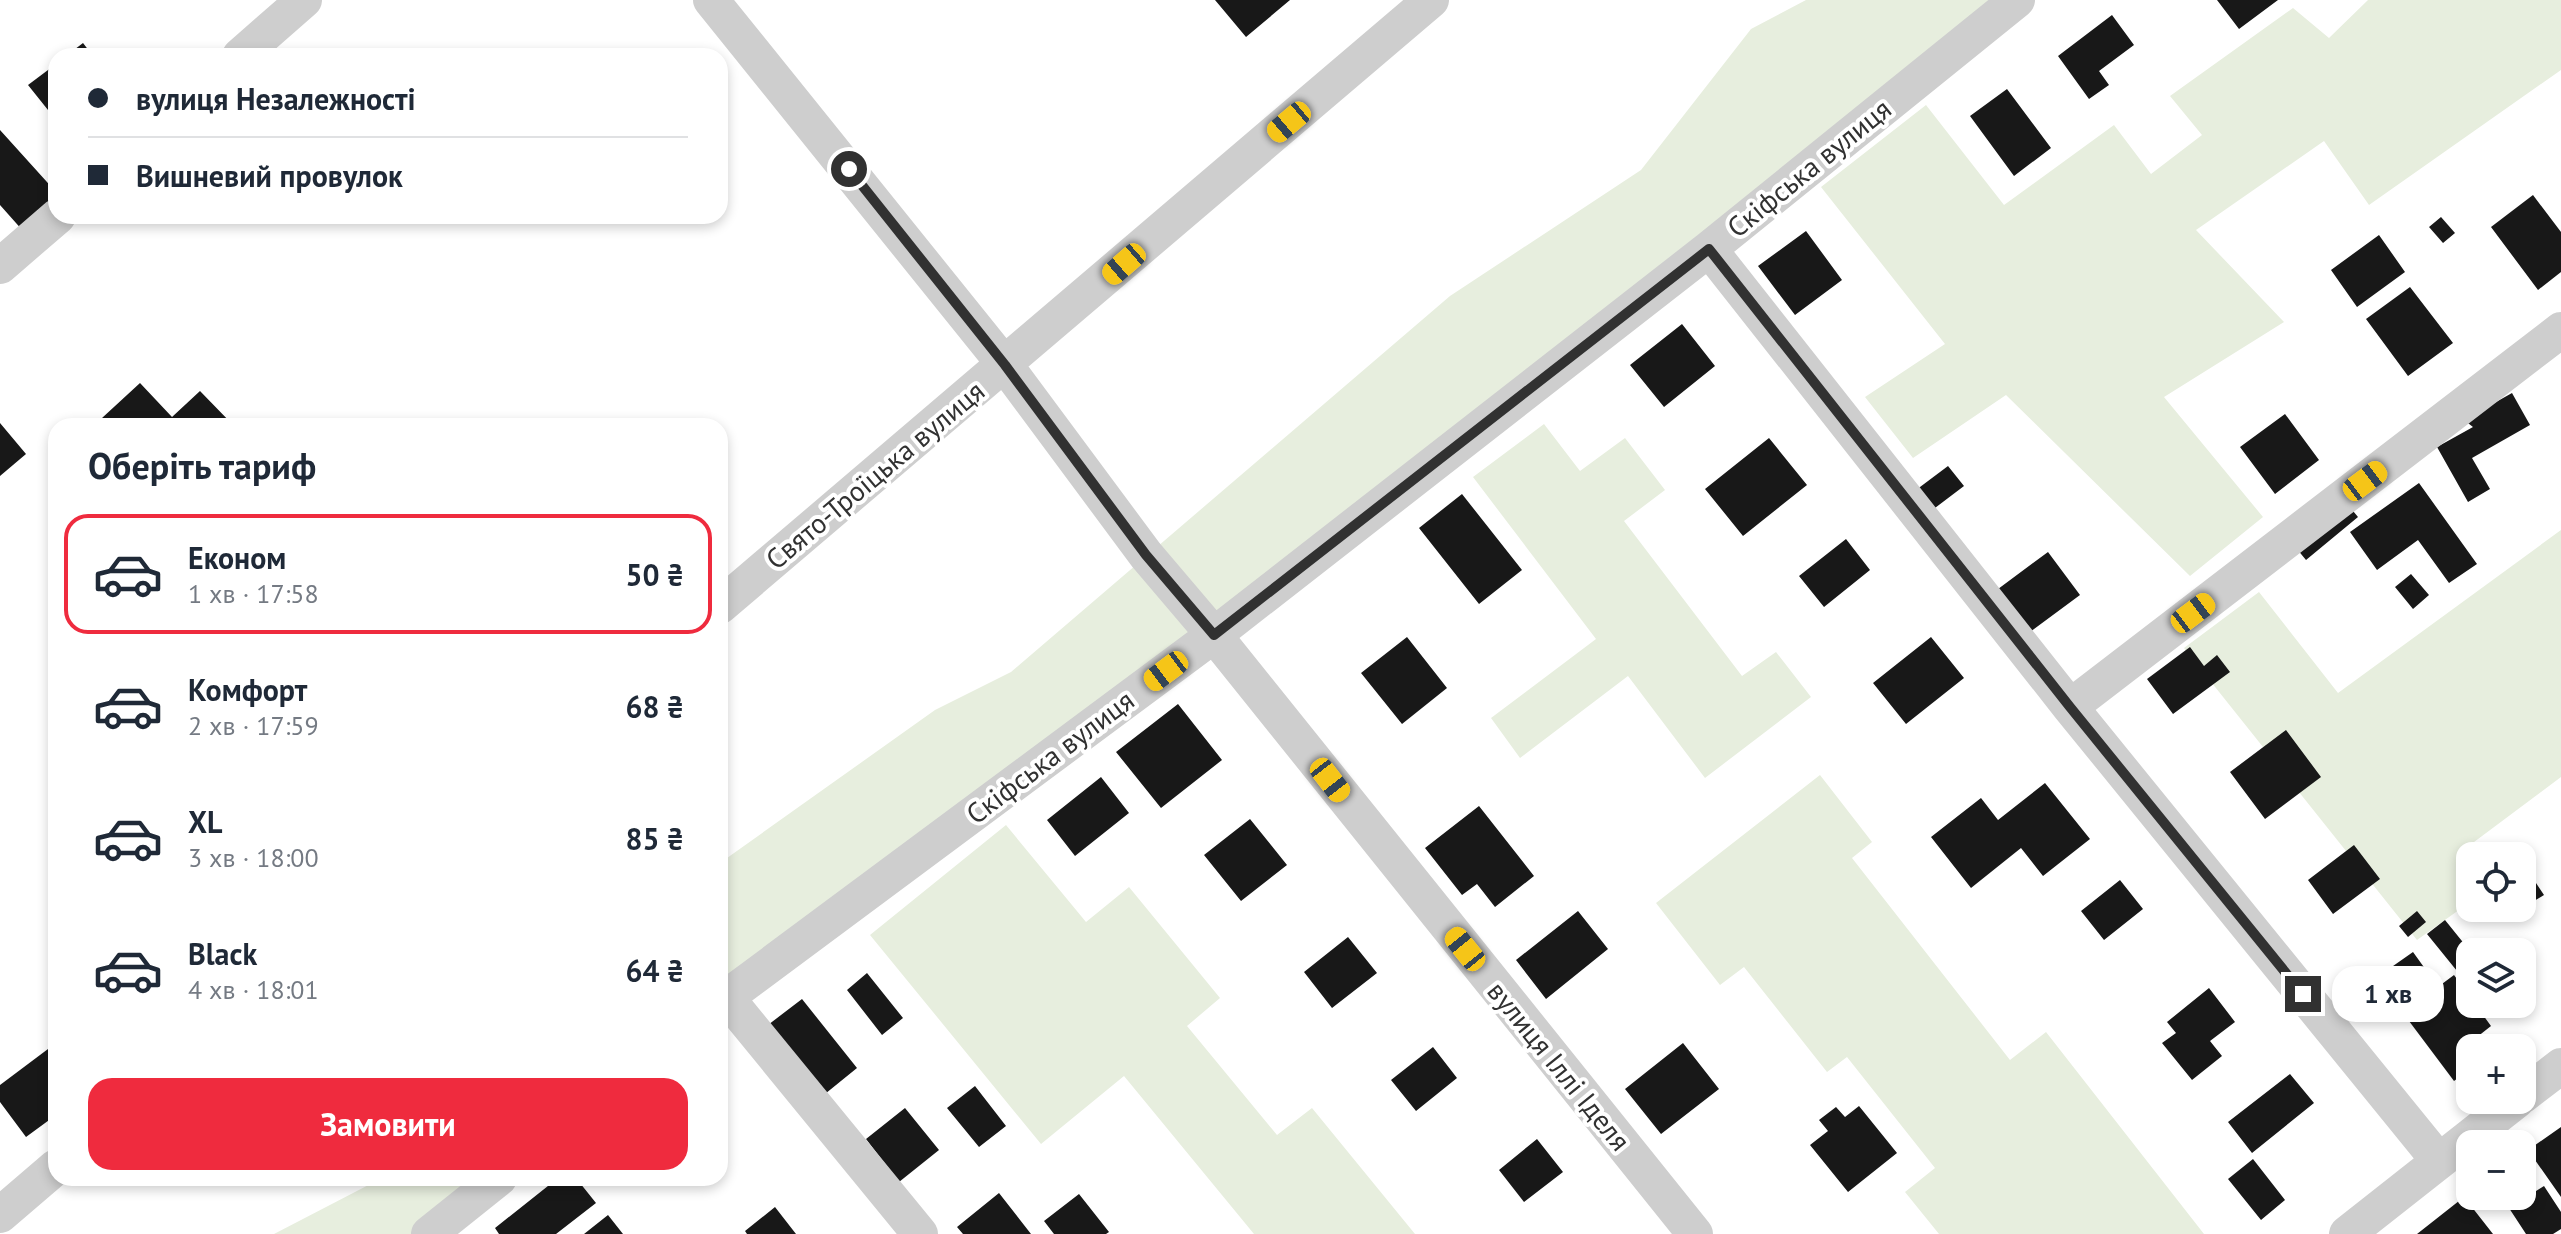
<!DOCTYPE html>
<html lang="uk">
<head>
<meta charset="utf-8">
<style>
	body { margin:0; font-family:"PT Sans",sans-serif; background:#f6f6f7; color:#1f2937; height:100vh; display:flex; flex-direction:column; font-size:30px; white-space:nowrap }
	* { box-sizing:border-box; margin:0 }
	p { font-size:26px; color:#747a83 }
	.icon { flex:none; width:44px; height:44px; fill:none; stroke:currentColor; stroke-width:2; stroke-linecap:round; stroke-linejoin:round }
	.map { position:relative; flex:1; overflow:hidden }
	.details { position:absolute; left:48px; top:418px; width:680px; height:768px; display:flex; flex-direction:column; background:#fff; border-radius:24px; box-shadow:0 4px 12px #0003 }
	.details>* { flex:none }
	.guide { position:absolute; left:48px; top:48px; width:680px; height:176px; border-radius:24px; box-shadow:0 4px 12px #0003; display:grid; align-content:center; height:176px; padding:0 40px; background:#fff }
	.tools { position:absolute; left:2456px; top:842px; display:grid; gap:16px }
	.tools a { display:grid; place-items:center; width:80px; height:80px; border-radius:16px; background:#fff; box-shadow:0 4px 12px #0003; font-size:40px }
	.end { position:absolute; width:36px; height:36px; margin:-18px; border:10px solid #313131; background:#fff; box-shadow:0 0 0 4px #fff }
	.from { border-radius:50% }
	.bubble { position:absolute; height:56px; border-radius:24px; background:#fff; box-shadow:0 4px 12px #0003; font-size:26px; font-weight:600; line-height:56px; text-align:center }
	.car { position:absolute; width:24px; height:48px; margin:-24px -12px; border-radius:10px; box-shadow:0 0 6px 2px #0007; background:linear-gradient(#f5c518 24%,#345 0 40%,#f5c518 0 76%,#345 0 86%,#f5c518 0) }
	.guide b { display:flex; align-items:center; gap:28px; height:76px; font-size:30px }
	.guide b+b { border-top:2px solid #e0e1e3 }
	.guide i { width:20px; height:20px; background:#1f2937 }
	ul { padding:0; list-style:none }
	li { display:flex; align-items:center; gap:24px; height:120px; margin:0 16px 12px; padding:0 24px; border:4px solid transparent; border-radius:24px }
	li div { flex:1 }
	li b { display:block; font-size:30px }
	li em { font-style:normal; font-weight:600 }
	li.active { border-color:#ef2b3e }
	li>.icon { width:72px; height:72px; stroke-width:1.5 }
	h2 { padding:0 40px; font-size:36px; line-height:96px }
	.primary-button { display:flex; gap:16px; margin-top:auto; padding:16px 40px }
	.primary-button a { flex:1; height:92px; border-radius:24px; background:#ef2b3e; color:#fff; font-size:32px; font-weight:600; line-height:92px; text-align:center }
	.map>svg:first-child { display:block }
	.green { fill:#e7eede }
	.building { fill:#181818 }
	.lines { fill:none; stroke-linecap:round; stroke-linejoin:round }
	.street { stroke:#cecece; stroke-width:36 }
	.route { stroke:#313131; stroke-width:10 }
	.labels { text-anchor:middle; stroke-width:8; stroke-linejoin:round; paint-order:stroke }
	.street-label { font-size:28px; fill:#313131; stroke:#fff }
</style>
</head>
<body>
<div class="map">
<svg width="2561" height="1234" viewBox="0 0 2561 1234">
	<rect width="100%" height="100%" fill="#fff"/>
	<path class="green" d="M1806,0H2017L720,1002V863L935,710L1011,672L1450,296L1641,170L1751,29Z
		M2368,0H2561V70L2369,205L2324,141L2196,230L2284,322L2164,397L2263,517L2190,576L2006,395L1913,458L1865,397L1945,344L1821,187L1926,105L2004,205L2114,125L2151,174L2202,135L2170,96L2293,8L2329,38Z
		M1544,424L1580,471L1625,438L1665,490L1624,521L1742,676L1776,652L1811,697L1705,778L1628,676L1520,758L1491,718L1596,639L1473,477Z
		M2561,530V777L2470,845L2477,856H2470V902L2417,940L2184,648L2259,592L2338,693Z
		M1820,775L1872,842L1852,858L2010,1060L2046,1032L2204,1234H1939L1905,1192L1935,1168L1847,1057L1827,1072L1744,967L1720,985L1656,903Z
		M1006,825L1086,922L1129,887L1220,998L1187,1026L1277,1135L1312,1108L1415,1234H1254L1124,1076L1041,1144L870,935Z
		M382,1178H499L429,1234H274Z"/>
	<path class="building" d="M1215,0H1290L1246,37Z
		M2217,0H2278L2239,29Z
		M2112,15L2134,45L2099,71L2109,85L2089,99L2058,56Z
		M83,43L93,56H66Z
		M56,64V120L28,85Z
		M2007,89L2051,148L2014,176L1970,116Z
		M0,130L56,192V203L24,232L0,205Z
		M2533,195L2561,232V272L2538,290L2491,227Z
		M2441,217L2455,233L2443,243L2429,227Z
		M1806,231L1842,280L1795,315L1758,266Z
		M2379,235L2405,272L2357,307L2331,270Z
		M2410,287L2453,343L2408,376L2366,319Z
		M1682,324L1715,366L1664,407L1630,365Z
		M140,383L172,417L200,391L234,426H110L102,418Z
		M2512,393L2530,425L2472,458L2490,489L2468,502L2437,447L2473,427L2464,420Z
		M2285,414L2319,460L2275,494L2240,447Z
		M0,423L26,454L0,476Z
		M1769,438L1807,485L1743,536L1705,489Z
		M1948,466L1964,486L1931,511L1916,490Z
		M2419,483L2477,564L2449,583L2418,540L2377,570L2350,532Z
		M1462,494L1522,570L1479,604L1419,528Z
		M2344,500L2358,517L2306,560L2292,543Z
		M1846,539L1870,570L1824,607L1799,576Z
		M2048,552L2080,595L2026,635L1994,592Z
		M2411,574L2429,595L2413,609L2395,587Z
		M1407,637L1447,688L1402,724L1361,673Z
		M1931,637L1964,678L1906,724L1873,683Z
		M2190,647L2204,666L2217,655L2230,672L2173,714L2147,679Z
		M1178,704L1222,760L1161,808L1116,752Z
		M2286,730L2321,777L2265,819L2230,772Z
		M1101,777L1129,813L1075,856L1047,820Z
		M2045,783L2090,839L2043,876L2021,848L1971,888L1931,837L1981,798L1998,820Z
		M1479,806L1534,876L1495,907L1477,884L1462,895L1425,848Z
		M1250,819L1287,865L1241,901L1204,855Z
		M2354,845L2380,879L2333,914L2308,880Z
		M2522,862L2544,895L2524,907L2522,905Z
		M2120,880L2143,909L2104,940L2081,911Z
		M1578,911L1608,949L1546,999L1516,960Z
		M2417,911L2426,922L2408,937L2399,926Z
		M2445,920L2470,951V960L2457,971L2427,934Z
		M1348,937L1377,973L1332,1008L1304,972Z
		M2413,952L2431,977L2384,1010L2366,985Z
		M867,973L903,1018L882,1035L847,990Z
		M2454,975L2470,997V1004H2475L2491,1026L2472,1041L2476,1048H2470V1069L2454,1081L2403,1013Z
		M2209,988L2235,1022L2210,1041L2222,1056L2192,1080L2162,1043L2176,1033L2167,1022Z
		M802,999L857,1068L820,1098L764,1028Z
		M56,1043V1115L26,1137L0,1102V1085Z
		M1683,1043L1719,1089L1661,1134L1625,1089Z
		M1433,1047L1457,1078L1416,1111L1391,1080Z
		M2290,1074L2314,1103L2252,1153L2228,1122Z
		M975,1086L1006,1126L979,1147L947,1108Z
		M1859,1106L1897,1153L1848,1192L1810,1145L1828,1131L1819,1120L1836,1107L1845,1117Z
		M905,1108L939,1150L899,1182L866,1139Z
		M2561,1127V1197L2528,1150Z
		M1537,1139L1563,1172L1524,1202L1499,1170Z
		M2253,1159L2285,1200L2261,1220L2228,1179Z
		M558,1178H576L596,1203L556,1234H499L495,1228Z
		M2544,1186L2561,1212V1229L2553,1234H2526L2509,1208Z
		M999,1193L1031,1234H963L957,1227Z
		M1079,1194L1109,1232L1106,1234H1054L1044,1221Z
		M2464,1197L2493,1234H2417Z
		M775,1207L796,1234H747L745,1231Z
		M608,1215L623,1234H584Z"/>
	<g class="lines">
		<path class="street" d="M711,0L1005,365L1146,555L1214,635L1695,1234
			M240,56L304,0
			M1709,249L2070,707L2439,1161
			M0,266L58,216
			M720,606L1431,0
			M2070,707L2561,330
			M726,997L920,1234
			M720,1002L1214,635L1709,249L2017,0
			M2522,1096L2561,1066
			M0,1215L56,1167
			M429,1234L499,1178
			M2347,1234L2517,1100"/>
	</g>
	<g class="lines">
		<path class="route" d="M849,169L1005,365L1146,555L1214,635L1709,249L2070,707L2303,994"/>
	</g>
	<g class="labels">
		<g class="street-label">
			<text transform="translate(1809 168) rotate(-39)" y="10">Скіфська вулиця</text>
			<text transform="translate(875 475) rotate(-40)" y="10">Свято-Троїцька вулиця</text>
			<text transform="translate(1050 757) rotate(-37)" y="10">Скіфська вулиця</text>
			<text transform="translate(1559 1066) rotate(51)" y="10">вулиця Іллі Іделя</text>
		</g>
	</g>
</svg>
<div class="tools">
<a><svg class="icon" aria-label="locate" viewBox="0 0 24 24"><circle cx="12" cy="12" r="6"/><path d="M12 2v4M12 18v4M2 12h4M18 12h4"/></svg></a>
<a><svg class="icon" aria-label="layers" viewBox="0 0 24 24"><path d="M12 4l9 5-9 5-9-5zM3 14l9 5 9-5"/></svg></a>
<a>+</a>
<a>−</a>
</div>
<i class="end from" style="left:849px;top:169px"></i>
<i class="end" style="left:2303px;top:994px"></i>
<div class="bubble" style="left:2332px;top:966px;width:112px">1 хв</div>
<i class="car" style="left:1289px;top:122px;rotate:230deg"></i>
<i class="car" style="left:1124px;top:264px;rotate:229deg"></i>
<i class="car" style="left:2365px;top:481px;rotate:53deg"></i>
<i class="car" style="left:2193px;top:613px;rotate:53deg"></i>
<i class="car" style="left:1166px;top:671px;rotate:233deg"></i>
<i class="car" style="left:1330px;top:780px;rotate:142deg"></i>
<i class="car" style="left:1465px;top:949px;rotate:321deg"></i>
<div class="guide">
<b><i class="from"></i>вулиця Незалежності</b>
<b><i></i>Вишневий провулок</b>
</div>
<section class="details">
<h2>Оберіть тариф</h2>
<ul>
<li class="active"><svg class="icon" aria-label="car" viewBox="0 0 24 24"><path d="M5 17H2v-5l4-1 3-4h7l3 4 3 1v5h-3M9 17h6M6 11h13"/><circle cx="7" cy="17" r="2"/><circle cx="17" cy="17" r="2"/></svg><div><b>Економ</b><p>1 хв · 17:58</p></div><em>50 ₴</em></li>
<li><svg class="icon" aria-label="car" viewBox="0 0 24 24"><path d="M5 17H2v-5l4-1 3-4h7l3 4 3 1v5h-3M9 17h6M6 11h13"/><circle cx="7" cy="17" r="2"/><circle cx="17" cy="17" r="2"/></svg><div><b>Комфорт</b><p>2 хв · 17:59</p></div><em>68 ₴</em></li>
<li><svg class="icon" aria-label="car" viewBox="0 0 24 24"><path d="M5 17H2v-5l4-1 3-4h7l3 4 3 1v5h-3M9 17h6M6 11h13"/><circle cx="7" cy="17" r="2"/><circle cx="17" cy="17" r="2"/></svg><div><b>XL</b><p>3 хв · 18:00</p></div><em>85 ₴</em></li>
<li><svg class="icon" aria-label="car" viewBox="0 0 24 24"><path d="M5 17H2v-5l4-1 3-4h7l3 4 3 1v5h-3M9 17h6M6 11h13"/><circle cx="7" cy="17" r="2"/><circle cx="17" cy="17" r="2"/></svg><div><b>Black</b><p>4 хв · 18:01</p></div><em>64 ₴</em></li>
</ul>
<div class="primary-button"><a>Замовити</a></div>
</section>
</div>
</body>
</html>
